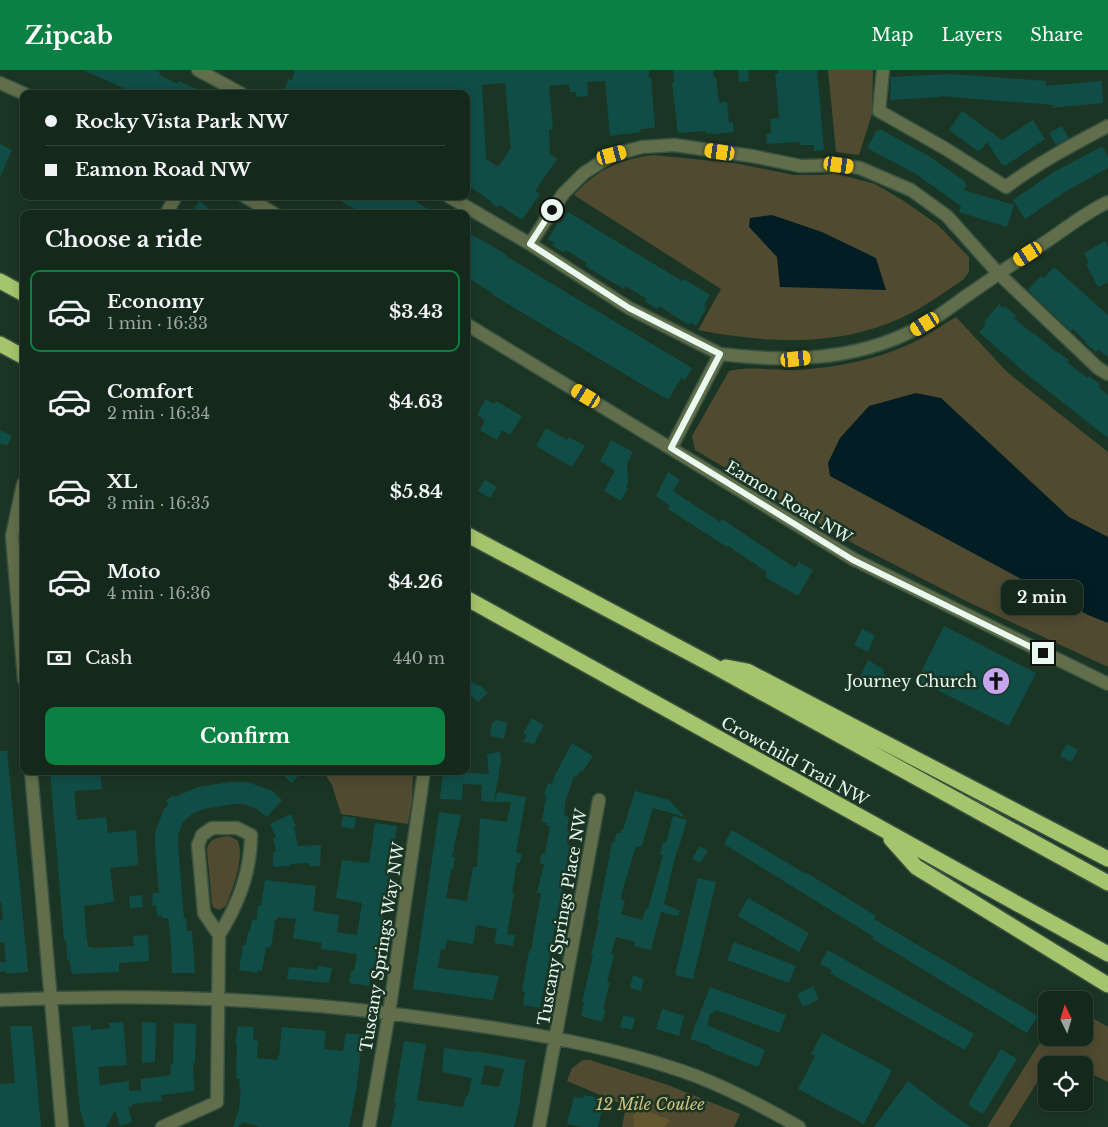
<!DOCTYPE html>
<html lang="en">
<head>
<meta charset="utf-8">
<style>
	body { margin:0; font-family:"Libre Baskerville",serif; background:#1d3024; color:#f1f3f6; height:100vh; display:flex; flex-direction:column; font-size:19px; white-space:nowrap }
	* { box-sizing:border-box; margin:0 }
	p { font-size:16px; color:#9da6a3 }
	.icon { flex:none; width:28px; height:28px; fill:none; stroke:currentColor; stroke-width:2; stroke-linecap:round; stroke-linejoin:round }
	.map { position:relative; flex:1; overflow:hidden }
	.panel { position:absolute; left:20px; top:140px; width:450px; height:565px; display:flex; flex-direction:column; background:#14281b; border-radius:10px; box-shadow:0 2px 12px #0003,0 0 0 1px #33443a }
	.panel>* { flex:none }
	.hud { position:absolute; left:20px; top:20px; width:450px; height:110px; border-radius:10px; box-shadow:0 2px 12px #0003,0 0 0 1px #33443a; display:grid; align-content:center; height:110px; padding:0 25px; background:#14281b }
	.needle { width:32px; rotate:355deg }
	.tools { position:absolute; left:1038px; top:921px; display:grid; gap:10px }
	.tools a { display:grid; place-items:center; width:55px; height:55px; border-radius:10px; background:#14281b; box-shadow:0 2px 12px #0003,0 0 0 1px #33443a; font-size:25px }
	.end { position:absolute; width:22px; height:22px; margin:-11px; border:6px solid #eafaee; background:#111; box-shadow:0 0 0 2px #111 }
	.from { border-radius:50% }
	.bubble { position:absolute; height:35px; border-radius:10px; background:#14281b; box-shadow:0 2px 12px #0003,0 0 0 1px #33443a; font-size:16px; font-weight:800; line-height:35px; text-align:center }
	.car { position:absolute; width:15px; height:30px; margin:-15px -8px; border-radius:6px; box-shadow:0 0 4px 1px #0007; background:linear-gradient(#f5c518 24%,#345 0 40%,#f5c518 0 76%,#345 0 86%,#f5c518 0) }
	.hud b { display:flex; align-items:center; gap:18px; height:48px; font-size:19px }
	.hud b+b { border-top:1px solid #33443a }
	.hud i { width:12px; height:12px; background:#f1f3f6 }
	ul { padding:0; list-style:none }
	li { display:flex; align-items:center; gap:15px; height:82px; margin:0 10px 8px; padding:0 15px; border:2px solid transparent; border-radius:10px }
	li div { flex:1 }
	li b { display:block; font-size:19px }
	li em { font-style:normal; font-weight:800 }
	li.on { border-color:#0b8043 }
	li>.icon { width:45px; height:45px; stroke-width:1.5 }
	h2 { padding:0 25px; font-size:22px; line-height:60px }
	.pay { display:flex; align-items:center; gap:12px; height:55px; padding:0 25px; font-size:19px }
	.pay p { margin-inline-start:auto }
	.cta { display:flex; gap:10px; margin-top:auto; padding:10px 25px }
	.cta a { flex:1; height:58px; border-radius:10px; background:#0b8043; color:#fff; font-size:20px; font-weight:800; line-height:58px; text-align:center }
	header { display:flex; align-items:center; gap:30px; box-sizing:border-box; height:70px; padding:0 25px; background:#0b8043; color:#fff }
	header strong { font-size:24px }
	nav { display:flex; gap:28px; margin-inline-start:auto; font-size:18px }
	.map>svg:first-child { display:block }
	.green { fill:#504a31 }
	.forest { fill:#62572e }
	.water { fill:#021e24 }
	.building { fill:#114d47; fill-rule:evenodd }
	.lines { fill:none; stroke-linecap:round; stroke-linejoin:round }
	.minor-casing { stroke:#385140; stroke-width:15 }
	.highway-casing { stroke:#385140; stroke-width:18 }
	.minor { stroke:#616e4b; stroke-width:12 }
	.highway { stroke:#a6c46c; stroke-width:15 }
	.route { stroke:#eafaee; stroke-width:6 }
	.labels { text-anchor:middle; stroke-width:5; stroke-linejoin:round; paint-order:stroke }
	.street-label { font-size:16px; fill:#eafaee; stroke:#1b3524 }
	.poi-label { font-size:16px; fill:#eafaee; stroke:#1b3524; text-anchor:end }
	.park-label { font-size:16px; font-style:italic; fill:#d3c07c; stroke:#1b3524 }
</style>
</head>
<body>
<header>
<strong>Zipcab</strong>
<nav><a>Map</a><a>Layers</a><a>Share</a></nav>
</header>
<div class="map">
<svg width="1108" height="1057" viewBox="0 0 1108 1057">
	<rect width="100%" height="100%" fill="#1b3524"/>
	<path class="green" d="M828,0H873L872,44L859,85L836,82Z
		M653,85L734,93L794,105H821L834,103L875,114L904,131L938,155L969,187V202L964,209C948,220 932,231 915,241C847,278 771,274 698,260L721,219L574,125C598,99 618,90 653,85Z
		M956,247L1007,302L1108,382V597L966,531L856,475L695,380L692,366L729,301C752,296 771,300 794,300C837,298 882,289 920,269C932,262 944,254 956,247Z
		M323,701H413L412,731L408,754L341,744L332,715Z
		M229,766L237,770C246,785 232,821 226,836L219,840L213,837L212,834L207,779C210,768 218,767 229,766Z
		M1084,947H1091L1108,957V1012L1092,1004L1086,1011L1084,1009V995H1046V1005L1043,1003L1009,1057H987L1046,963V968H1084Z
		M583,990H590L668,1015L740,1044L734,1057H622L626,1036L567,1011L572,998Z"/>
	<path class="forest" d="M641,1039L670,1050L664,1057H634L633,1045Z"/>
	<path class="water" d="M772,145L822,162L876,188L886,220L780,217L777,187L749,157L750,148Z
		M916,323L941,328L1069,447L1108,467V553L1088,545L830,406L828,393L840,368L869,336Z"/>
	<path class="building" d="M83,0H154L160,2L159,5L178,14L179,11L208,24H137Z
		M295,0H649V8H651L655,58L640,59L641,62L610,66L605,11L587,12L588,26L576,27V22H570L569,14L549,16L553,59L549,60L550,84L557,89L535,121L540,124L522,150L500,135L498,138L490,132L491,131L466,114V24H284L288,9L292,10ZM505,13L511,78L498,97L486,89L482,15Z
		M673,0H713L714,8L716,7L719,33L727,32L729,53L733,52L734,62L714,64L706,63V61L678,63L672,13H674Z
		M738,0H748L749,11L739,12Z
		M778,0H817L824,80L814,81V75H800V72L767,74L766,64L771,63L770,49L779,48L775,4L779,3Z
		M950,4L1046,11V16L1100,11L1102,12L1103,33L1051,38L1055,35L939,26L941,27L890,30L891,7Z
		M962,41L1002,70L1033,50L1045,69L1005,96L1004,94L1002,95L987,72L981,80L980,79L978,81L949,60Z
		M1062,56L1069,68L1056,75L1049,63Z
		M880,59L927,85L966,112L965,114L967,115L963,120L1014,135L1007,157L959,142L961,136L916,104L867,78L877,60L879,61Z
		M0,74L12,80L0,107Z
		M1101,77H1103L1108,87V98L1068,120L1025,149L1013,130L1054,102Z
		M332,126H407L436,144H363Z
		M199,131L217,144H190Z
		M568,142L682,211L684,209L710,225L704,235L706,236L704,238L706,239L696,256L691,252L689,255L659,236L657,239L645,231L647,229L625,216L624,219L585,196L587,193L566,180L564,183L552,175L554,173L548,169L558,153L562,152Z
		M466,161L507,185L506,186L692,298L685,310L681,308L669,329L663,327L493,225V224L466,206Z
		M1105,171L1108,177V212L1098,217L1086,194L1089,193L1084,183Z
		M1054,197L1108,245V287L1098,279L1096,282L1085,273L1086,272L1073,259L1071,261L1028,220L1041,206L1044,208Z
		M999,234L1003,238L1005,236L1016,246L1014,248L1033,264L1034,263L1057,283L1058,282L1069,290L1067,292L1087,308L1089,306L1100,314L1098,317L1108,325V368L1023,301L979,262L986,254L984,252Z
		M486,329L494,334L496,331L522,346L510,365L502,360L497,370L480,360L485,350L477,345Z
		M546,358L567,370L569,367L585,376L572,397L536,376Z
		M0,360L12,366L7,376L0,373Z
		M611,370L633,382L627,393L628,412L626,417L628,418L621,431L604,421L615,400L600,391Z
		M668,402L680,410L673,421L720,452L722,449L795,498L799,492L813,500L798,526L765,507L767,502L728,476L727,477L668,439L670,436L656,426Z
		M485,410L497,417L490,428L478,421Z
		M944,556L1036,603L1009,656L917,610Z
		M862,559L875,565L868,582L854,575Z
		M868,590L884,600L883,603L898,617L896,619L879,611L877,616L860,607Z
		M466,608L478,616L480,615L488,623L478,632L466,620Z
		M532,648L544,655L534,674L523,672L527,665L523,663Z
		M495,650L507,652L504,669L490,666L492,652H495Z
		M572,673L593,686L582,702L580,701L577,707L574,706L565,733L564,746L569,747L567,761H570L567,775L570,776L540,938L523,935L525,922L522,921L529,881H531L541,823H537L544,794L540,793L541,784H545L550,756H546L547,753L542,752L546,725L544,724L548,713L552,714L555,705Z
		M1067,674L1078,680L1071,692L1060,686Z
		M0,681H7L28,902L6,904V901L0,902V892H6L4,872L0,873V850H3L1,832H0Z
		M500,682L501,690L494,732L481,731L482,715L463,714L462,730L440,729L443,701L489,704L487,684Z
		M50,701H100L102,719L74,721L77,750L106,747L108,763L136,760L138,795L110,798L114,832L84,836L86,863L88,877H93V878L134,876L133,866L148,865L149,891L119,893V902L72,904L69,889L67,890L66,870H64Z
		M278,701H302L292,713Z
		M230,712H247L259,716L272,721L282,730L267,747L257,739L244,734H234L204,739L192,744L183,752L178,765V777L184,848H186L187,861H192L195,903H172L171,874L168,848H162V845L157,846L156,835L152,836L153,823H159L155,776V762L164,739L169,734L166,731L173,725L175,727L198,717Z
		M635,721L669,730L685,747L653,738L642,775L640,777L636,776L622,822L621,830L625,831L621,844L642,850L646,838L648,839L663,785L660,784L663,772L666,773L673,746L687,750L678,780L677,779L664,834L680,841L678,846L661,842L651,880L634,876L635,872L616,867L611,884L614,885L607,912L610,913L603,939H605V943L602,952L581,946L584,932H582L593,885H591L599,851L597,850L610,783L612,772H614L617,763H621V760H623Z
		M498,722L526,727L516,782L522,784L520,793H517L512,823H514L507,864L515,865L513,876L494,873L497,859L476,855L473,874L447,870L445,880L441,879L438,898L499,906L493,930L413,919L439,742L461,745L452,787H455L453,799H451L446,828L467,831L473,797H477L480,748L507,752L511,732H494Z
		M291,744L296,756L294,757L298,776L321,775L320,796H309V793L291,794L290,796L273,797V782H276L273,768L276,767L270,754Z
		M343,746L356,748L354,759L341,757Z
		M375,753L397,756L379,876L369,916L349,913L351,901H354L357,884L321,879L322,873L293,868L296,849L277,847V850H275L272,872L270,878L266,877L262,901L258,900L257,903L239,900L243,875H246L248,862H250L252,850L257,849L258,836H261L265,810L316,816L313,841L339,845L337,862L357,865L362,833L336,828L342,790L369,793Z
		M732,760L806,804L807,803L876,846L874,849L1038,946L1027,963L873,869L874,867L724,774Z
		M700,776L708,781L700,793L692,788Z
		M698,808L716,812L693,909L675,905Z
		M142,825L143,837L130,838L129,826Z
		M748,828L809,863L799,882L738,846Z
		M734,872L796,896L789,913L727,890Z
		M828,880L974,964L965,980L830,903L832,900L820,894Z
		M318,896L332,898L329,913L287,909L289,897L317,900Z
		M633,905L644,909L641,921L630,918Z
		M813,916L819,929L803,937L797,924Z
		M710,917L786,945L779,963L717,940L710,944L707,955L765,980L758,997L711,978V976L690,969Z
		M662,939L684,946L679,966L656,959Z
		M623,945L635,948L632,960L620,957Z
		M123,952L127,995L98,997L100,1015L129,1011V1021L141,1020V1009L171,1005L170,994H173L174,953L196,954L195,993H193L194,1021L161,1025L162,1031L132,1034V1036L128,1037L132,1052L120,1056L115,1040L106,1057H85L80,1039L72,957L91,955V960L110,958L109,953Z
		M142,952L156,953L155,992L142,993Z
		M10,956H32L41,1057H0V1014L15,1013Z
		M238,956L254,957L253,970L258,971L257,988L277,990L278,986H279L282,957L326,961L324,979L343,981L346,963L363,965L356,1021L349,1057H260L243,1052L238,1057H233L239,1039L241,1017H239L240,1009L236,1008L237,975H236V967Z
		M822,963L892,1000L864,1054L798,1019L815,986L811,984Z
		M404,971L426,974L417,1030L463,1037L466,1026H468L472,1008L442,1002L444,978L474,982V981L525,990L519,1037L514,1057H391L396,1032H394ZM485,995L504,999L499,1017L481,1014Z
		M1001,979L1017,989L983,1044L969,1036V1032Z
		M908,1011L946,1040L971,1057H874Z
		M584,1025L605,1029L598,1057H582L567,1054L574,1027L583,1028Z"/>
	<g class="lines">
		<defs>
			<path id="minor" d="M198,0L242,24
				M883,0L879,41L946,79L1006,117C1038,93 1072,75 1108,56
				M0,13L25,24
				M244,126L275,144
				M448,126L530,174L629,238L720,284
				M166,144L176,126
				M530,174L563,124L584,103L612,85L642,77L674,75L752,86L801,96L839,95L860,98L911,120L947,146L998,203L1098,298L1108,304
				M466,254L853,489L1108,614
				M671,378L720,284C786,292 854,291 914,260C931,252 947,240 962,229C988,211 1014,193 1041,175C1063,161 1084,143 1108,132
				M23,414L12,466L24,610
				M31,701L62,1057
				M0,930C147,923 294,929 439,950C526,962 614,976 696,1006C732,1020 766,1038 799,1057
				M162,1057L217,1032L219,865C238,835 251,801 251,765L237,758H212L202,765L198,775L204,843L219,865
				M369,1057L389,943L424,701
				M539,1057L599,730"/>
			<path id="highway" d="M0,211L24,224
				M0,274L24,287
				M466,464L712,595L1108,813
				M466,528L1108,884
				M726,597L747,601L1108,789
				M891,769L916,797L1108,915"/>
		</defs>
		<use href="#minor" class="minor-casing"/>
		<use href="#highway" class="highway-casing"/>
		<use href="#minor" class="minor"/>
		<use href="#highway" class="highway"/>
	</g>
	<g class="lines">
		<path class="route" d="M552,140L530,174L629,238L720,284L671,378L853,490L1043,583"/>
	</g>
	<defs>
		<symbol id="church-disc" viewBox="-11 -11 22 22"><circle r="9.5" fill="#c7a6f0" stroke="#1b3524"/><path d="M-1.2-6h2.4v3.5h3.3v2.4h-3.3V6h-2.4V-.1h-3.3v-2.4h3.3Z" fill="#111"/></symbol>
	</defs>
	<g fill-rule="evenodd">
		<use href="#church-disc" x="980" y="595" width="32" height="32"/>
	</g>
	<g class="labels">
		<g class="street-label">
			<text transform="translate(789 432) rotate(31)" y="6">Eamon Road NW</text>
			<text transform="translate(795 691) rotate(29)" y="6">Crowchild Trail NW</text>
			<text transform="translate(562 847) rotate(-80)" y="6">Tuscany Springs Place NW</text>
			<text transform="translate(382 877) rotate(-81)" y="6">Tuscany Springs Way NW</text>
		</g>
		<g class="poi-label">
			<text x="977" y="617">Journey Church</text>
		</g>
		<g class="park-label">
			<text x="650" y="1040">12 Mile Coulee</text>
		</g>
	</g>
</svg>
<div class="tools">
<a><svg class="needle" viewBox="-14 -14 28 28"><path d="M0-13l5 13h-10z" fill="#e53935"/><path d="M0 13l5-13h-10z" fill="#9da6a3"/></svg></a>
<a><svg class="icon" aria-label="locate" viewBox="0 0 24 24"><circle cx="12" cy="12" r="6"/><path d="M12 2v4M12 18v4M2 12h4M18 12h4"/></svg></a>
</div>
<i class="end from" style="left:552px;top:140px"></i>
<i class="end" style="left:1043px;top:583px"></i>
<div class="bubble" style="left:1001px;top:510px;width:82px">2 min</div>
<i class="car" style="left:720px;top:82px;rotate:278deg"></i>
<i class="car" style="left:612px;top:85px;rotate:75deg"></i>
<i class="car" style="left:839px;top:95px;rotate:98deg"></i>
<i class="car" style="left:1028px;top:184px;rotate:237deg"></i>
<i class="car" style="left:925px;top:254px;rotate:239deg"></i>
<i class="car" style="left:796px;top:289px;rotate:84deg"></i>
<i class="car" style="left:586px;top:326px;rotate:301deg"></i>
<div class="hud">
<b><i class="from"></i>Rocky Vista Park NW</b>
<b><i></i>Eamon Road NW</b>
</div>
<section class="panel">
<h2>Choose a ride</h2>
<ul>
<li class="on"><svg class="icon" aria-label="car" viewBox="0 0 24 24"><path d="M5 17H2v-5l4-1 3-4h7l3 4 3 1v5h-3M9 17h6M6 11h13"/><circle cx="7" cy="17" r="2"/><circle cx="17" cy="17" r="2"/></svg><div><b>Economy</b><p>1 min · 16:33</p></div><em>$3.43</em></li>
<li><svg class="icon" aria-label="car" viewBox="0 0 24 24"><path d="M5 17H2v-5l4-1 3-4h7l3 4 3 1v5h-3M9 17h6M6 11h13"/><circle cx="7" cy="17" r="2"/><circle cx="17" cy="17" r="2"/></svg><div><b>Comfort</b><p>2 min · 16:34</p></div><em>$4.63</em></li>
<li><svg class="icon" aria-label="car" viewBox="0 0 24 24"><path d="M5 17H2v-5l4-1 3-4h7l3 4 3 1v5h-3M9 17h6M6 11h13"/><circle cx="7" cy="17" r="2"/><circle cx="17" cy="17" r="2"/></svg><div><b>XL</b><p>3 min · 16:35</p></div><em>$5.84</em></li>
<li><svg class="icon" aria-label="car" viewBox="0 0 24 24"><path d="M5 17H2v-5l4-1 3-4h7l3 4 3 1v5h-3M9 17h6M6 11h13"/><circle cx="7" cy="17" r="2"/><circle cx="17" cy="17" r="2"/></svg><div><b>Moto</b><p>4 min · 16:36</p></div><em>$4.26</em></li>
</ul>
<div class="pay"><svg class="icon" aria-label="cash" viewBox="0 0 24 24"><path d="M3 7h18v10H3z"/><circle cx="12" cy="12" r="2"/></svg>Cash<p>440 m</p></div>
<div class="cta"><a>Confirm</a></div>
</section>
</div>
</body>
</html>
